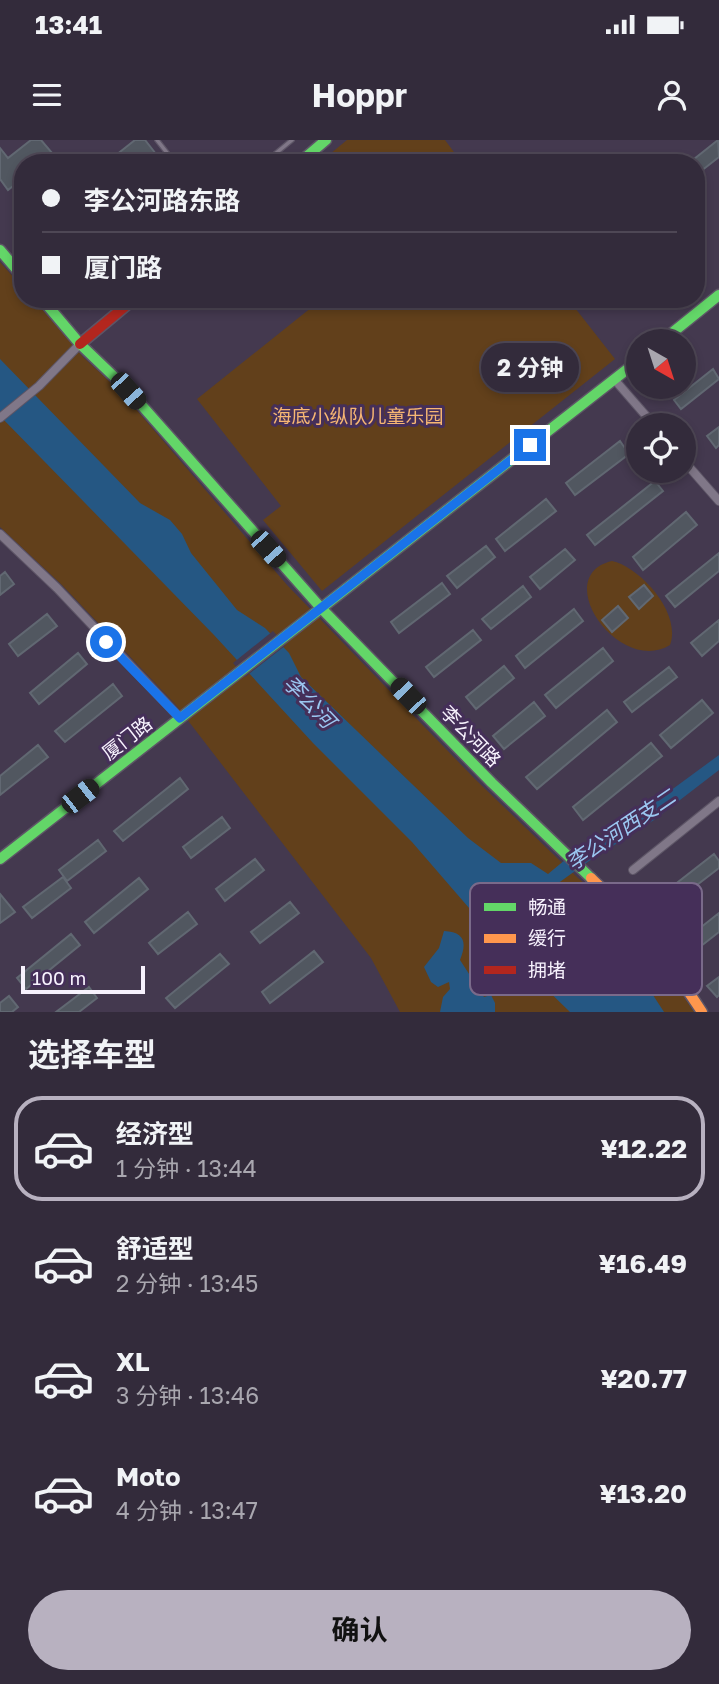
<!DOCTYPE html>
<html lang="zh">
<head>
<meta charset="utf-8">
<style>
	body { margin:0; font-family:"Golos Text","Noto Sans SC",sans-serif; background:#3e3746; color:#f1f3f6; height:100vh; display:flex; flex-direction:column; font-size:26px; white-space:nowrap }
	* { box-sizing:border-box; margin:0 }
	p { font-size:23px; color:#a9a7af }
	.icon { flex:none; width:38px; height:38px; fill:none; stroke:currentColor; stroke-width:2; stroke-linecap:round; stroke-linejoin:round }
	.map { position:relative; height:872px; overflow:hidden }
	.sheet { display:flex; flex-direction:column; background:#332b3b; flex:1 }
	.sheet>* { flex:none }
	.hud { position:absolute; left:14px; top:14px; width:691px; height:154px; border-radius:28px; box-shadow:0 4px 10px #0003,0 0 0 2px #4e4755; display:grid; align-content:center; height:154px; padding:0 28px; background:#332b3b }
	.needle { width:46px; rotate:141deg }
	.fabs { position:absolute; left:626px; top:189px; display:grid; gap:14px }
	.fabs a { display:grid; place-items:center; width:70px; height:70px; border-radius:50%; background:#332b3b; box-shadow:0 4px 10px #0003,0 0 0 2px #4e4755; font-size:35px }
	.scale { position:absolute; left:21px; bottom:18px; width:124px; box-sizing:border-box; padding-left:7px; border:4px solid #f7f2fd; border-top:0; font-size:19px; line-height:24px; white-space:nowrap; color:#f7f2fd; -webkit-text-stroke:5px #452f59; paint-order:stroke }
	.end { position:absolute; width:32px; height:32px; margin:-16px; border:9px solid #1a73e8; background:#fff; box-shadow:0 0 0 4px #fff }
	.from { border-radius:50% }
	.bubble { position:absolute; height:49px; border-radius:24px; background:#332b3b; box-shadow:0 4px 10px #0003,0 0 0 2px #4e4755; font-size:23px; font-weight:700; line-height:49px; text-align:center }
	.car { position:absolute; width:21px; height:42px; margin:-21px -10px; border-radius:9px; box-shadow:0 0 5px 2px #0007; background:linear-gradient(#222 24%,#8ab4d8 0 40%,#222 0 76%,#8ab4d8 0 86%,#222 0) }
	.hud b { display:flex; align-items:center; gap:24px; height:66px; font-size:26px }
	.hud b+b { border-top:2px solid #4e4755 }
	.hud i { width:18px; height:18px; background:#f1f3f6 }
	ul { padding:0; list-style:none }
	li { display:flex; align-items:center; gap:21px; height:105px; margin:0 14px 10px; padding:0 14px; border:4px solid transparent; border-radius:28px }
	li div { flex:1 }
	li b { display:block; font-size:26px }
	li em { font-style:normal; font-weight:700 }
	li.active { border-color:#b8b1c0 }
	li>.icon { width:63px; height:63px; stroke-width:1.5 }
	h2 { padding:0 28px; font-size:32px; line-height:84px }
	.primary-button { display:flex; gap:14px; margin-top:auto; padding:14px 28px }
	.primary-button a { flex:1; height:80px; border-radius:42px; background:#b8b1c0; color:#111; font-size:28px; font-weight:700; line-height:80px; text-align:center }
	.status { display:flex; justify-content:space-between; align-items:center; height:49px; padding:0 35px; background:#332b3b; direction:ltr }
	.status svg { height:19px; fill:currentColor }
	header { display:flex; justify-content:space-between; align-items:center; height:91px; padding:0 28px; background:#332b3b; font-size:32px; font-weight:700 }
	.map>svg:first-child { display:block }
	.green { fill:#62401b }
	.water { fill:#255783 }
	.pier { fill:#44394f }
	.building { fill:#515760; stroke:#616872; stroke-width:2 }
	.lines { fill:none; stroke-linecap:round; stroke-linejoin:round }
	.lane-casing { stroke:#5d5566; stroke-width:6 }
	.street-casing { stroke:#5d5566; stroke-width:10 }
	.fast-casing { stroke:#5d5566; stroke-width:13 }
	.slow-casing { stroke:#5d5566; stroke-width:13 }
	.jam-casing { stroke:#5d5566; stroke-width:13 }
	.lane { stroke:#807788; stroke-width:3.5 }
	.street { stroke:#807788; stroke-width:8 }
	.fast { stroke:#63d668; stroke-width:10 }
	.slow { stroke:#ff974d; stroke-width:10 }
	.jam { stroke:#b3261e; stroke-width:10 }
	.route { stroke:#1a73e8; stroke-width:9 }
	.labels { text-anchor:middle; stroke-width:6; stroke-linejoin:round; paint-order:stroke }
	.park-label { font-size:19px; fill:#f7b773; stroke:#452f59 }
	.street-label { font-size:19px; fill:#f7f2fd; stroke:#452f59 }
	.water-label { font-size:21px; font-style:italic; fill:#9bc7f1; stroke:#452f59 }
	.key { fill:#452f59; stroke:#7a6a8a; stroke-width:2 }
	.key-label { font-size:19px; fill:#f7f2fd }
</style>
</head>
<body>
<div class="status"><b>13:41</b><svg viewBox="0 0 49 12"><path d="M0 12V9h3v3zM5 12V6h3v6zM10 12V3h3v9zM15 12V0h3v12zM26 1h20v11H26zM47 4h2v5h-2z"/></svg></div>
<header><svg class="icon" aria-label="menu" viewBox="0 0 24 24"><path d="M4 6h16M4 12h16M4 18h16"/></svg>Hoppr<svg class="icon" aria-label="person" viewBox="0 0 24 24"><circle cx="12" cy="8" r="4"/><path d="M4 21q1-7 8-7t8 7"/></svg></header>
<div class="map">
<svg width="719" height="872" viewBox="0 0 719 872">
	<rect width="100%" height="100%" fill="#44394f"/>
	<path class="green" d="M347,0H445L462,23H337L330,14Z
		M0,122L23,148V159H33L83,217L122,253L287,445L477,641L578,738L621,773L656,815L694,872H400L371,818L176,565L62,445L0,387Z
		M322,159H568L615,219L322,451L263,380L281,366L197,259Z
		M612,421C640,427 682,473 670,505C619,536 549,436 612,421Z"/>
	<path class="water" d="M0,219L140,363L170,380L182,394L191,413L237,470L265,488L289,513L301,537L468,698L501,723H531L548,734L577,710L640,673L719,615V630L654,680L589,721L557,744L623,809L664,872H570L501,805L412,702L313,603L214,495L0,276Z
		M444,791C465,792 467,803 460,820L484,857L491,855L495,863V872H440L443,857L450,849L449,842L438,847L431,842L424,827L439,808Z"/>
	<path class="pier" d="M273,491L286,505L245,537L233,523Z"/>
	<path class="building" d="M31,0H41L53,14L42,23H23V38L8,50L0,39V8L8,18Z
		M135,0H145L156,14L145,23H106Z
		M718,0L719,17L696,35V23H689Z
		M713,229L719,239L681,269L674,260Z
		M719,287V305L716,308L707,296Z
		M620,301L629,314L575,355L566,343Z
		M655,341L663,351L595,405L587,395Z
		M546,359L556,371L505,411L496,399Z
		M686,372L697,385L643,430L633,417Z
		M486,406L495,417L457,448L447,436Z
		M565,409L575,420L540,449L530,437Z
		M719,413V431L675,467L666,456Z
		M5,432L14,444L0,455V436Z
		M442,443L450,454L399,493L391,482Z
		M644,445L653,456L639,469L629,457Z
		M523,446L531,457L491,489L482,479Z
		M618,466L628,478L612,492L602,480Z
		M574,469L583,481L525,528L516,516Z
		M47,474L57,486L18,516L9,504Z
		M719,480V501L702,516L691,503Z
		M473,490L481,500L434,537L426,527Z
		M603,508L613,521L556,568L545,555Z
		M78,513L87,524L39,564L30,553Z
		M504,526L514,538L476,569L466,557Z
		M669,527L677,537L632,572L624,562Z
		M113,544L122,556L65,602L55,591Z
		M702,560L713,573L671,608L660,595Z
		M534,562L545,576L504,609L493,596Z
		M607,570L617,582L537,649L526,637Z
		M651,603L662,616L583,680L573,667Z
		M38,605L48,617L0,655V636Z
		M180,638L188,649L123,701L114,691Z
		M222,677L230,688L191,718L183,707Z
		M98,700L106,711L67,741L59,730Z
		M714,714L719,721V728L663,771L655,760Z
		M255,719L264,730L225,761L216,749Z
		M63,737L71,748L32,778L23,767Z
		M139,738L148,749L94,793L85,782Z
		M0,754L15,772L0,783Z
		M290,762L299,773L260,803L251,792Z
		M188,772L197,784L158,814L149,803Z
		M719,773V792L696,810L686,799Z
		M71,794L80,805L26,849L17,838Z
		M314,811L323,822L270,863L262,852Z
		M220,814L229,824L175,868L166,858Z
		M719,837V855L717,857L707,846Z
		M89,847L97,858L79,872H56Z
		M9,856L18,867L12,872H0V863Z"/>
	<g class="lines">
		<defs>
			<path id="lane" d="M157,0L175,23
				M264,23L292,0
				M90,167L99,159"/>
			<path id="street" d="M614,239L654,285
				M0,278L39,246L80,204
				M684,321L719,361
				M0,394L57,448L180,578
				M633,730L719,661"/>
			<path id="fast" d="M299,23L326,0
				M0,110L23,137
				M42,159L80,204L129,251L321,468L492,643L591,738
				M662,201L719,155
				M0,719L639,220"/>
			<path id="slow" d="M591,738C639,783 666,817 702,872"/>
			<path id="jam" d="M80,204L134,159"/>
		</defs>
		<use href="#lane" class="lane-casing"/>
		<use href="#street" class="street-casing"/>
		<use href="#fast" class="fast-casing"/>
		<use href="#slow" class="slow-casing"/>
		<use href="#jam" class="jam-casing"/>
		<use href="#lane" class="lane"/>
		<use href="#street" class="street"/>
		<use href="#fast" class="fast"/>
		<use href="#slow" class="slow"/>
		<use href="#jam" class="jam"/>
	</g>
	<g class="lines">
		<path class="route" d="M106,502L180,578L530,305"/>
	</g>
	<g class="labels">
		<g class="park-label">
			<text x="358" y="283">海底小纵队儿童乐园</text>
		</g>
		<g class="street-label">
			<text transform="translate(471 596) rotate(46)" y="7">李公河路</text>
			<text transform="translate(127 598) rotate(-38)" y="7">厦门路</text>
		</g>
		<g class="water-label">
			<text transform="translate(309 562) rotate(46)" y="7">李公河</text>
			<text transform="translate(621 690) rotate(-34)" y="7">李公河西支二</text>
		</g>
	</g>
	<rect x="470" y="743" width="232" height="112" rx="10" class="key"/>
	<rect x="484" y="763" width="32" height="8" fill="#63d668"/>
	<rect x="484" y="794" width="32" height="9" fill="#ff974d"/>
	<rect x="484" y="826" width="32" height="8" fill="#b3261e"/>
	<g class="key-label">
		<text x="528" y="774">畅通</text>
		<text x="528" y="805">缓行</text>
		<text x="528" y="837">拥堵</text>
	</g>
</svg>
<div class="fabs">
<a><svg class="needle" viewBox="-14 -14 28 28"><path d="M0-13l5 13h-10z" fill="#e53935"/><path d="M0 13l5-13h-10z" fill="#a9a7af"/></svg></a>
<a><svg class="icon" aria-label="locate" viewBox="0 0 24 24"><circle cx="12" cy="12" r="6"/><path d="M12 2v4M12 18v4M2 12h4M18 12h4"/></svg></a>
</div>
<div class="scale">100 m</div>
<i class="end from" style="left:106px;top:502px"></i>
<i class="end" style="left:530px;top:305px"></i>
<div class="bubble" style="left:481px;top:203px;width:98px">2 分钟</div>
<i class="car" style="left:128px;top:251px;rotate:138deg"></i>
<i class="car" style="left:268px;top:409px;rotate:138deg"></i>
<i class="car" style="left:408px;top:556px;rotate:316deg"></i>
<i class="car" style="left:80px;top:656px;rotate:52deg"></i>
<div class="hud">
<b><i class="from"></i>李公河路东路</b>
<b><i></i>厦门路</b>
</div>
</div>
<section class="sheet">
<h2>选择车型</h2>
<ul>
<li class="active"><svg class="icon" aria-label="car" viewBox="0 0 24 24"><path d="M5 17H2v-5l4-1 3-4h7l3 4 3 1v5h-3M9 17h6M6 11h13"/><circle cx="7" cy="17" r="2"/><circle cx="17" cy="17" r="2"/></svg><div><b>经济型</b><p>1 分钟 · 13:44</p></div><em>¥12.22</em></li>
<li><svg class="icon" aria-label="car" viewBox="0 0 24 24"><path d="M5 17H2v-5l4-1 3-4h7l3 4 3 1v5h-3M9 17h6M6 11h13"/><circle cx="7" cy="17" r="2"/><circle cx="17" cy="17" r="2"/></svg><div><b>舒适型</b><p>2 分钟 · 13:45</p></div><em>¥16.49</em></li>
<li><svg class="icon" aria-label="car" viewBox="0 0 24 24"><path d="M5 17H2v-5l4-1 3-4h7l3 4 3 1v5h-3M9 17h6M6 11h13"/><circle cx="7" cy="17" r="2"/><circle cx="17" cy="17" r="2"/></svg><div><b>XL</b><p>3 分钟 · 13:46</p></div><em>¥20.77</em></li>
<li><svg class="icon" aria-label="car" viewBox="0 0 24 24"><path d="M5 17H2v-5l4-1 3-4h7l3 4 3 1v5h-3M9 17h6M6 11h13"/><circle cx="7" cy="17" r="2"/><circle cx="17" cy="17" r="2"/></svg><div><b>Moto</b><p>4 分钟 · 13:47</p></div><em>¥13.20</em></li>
</ul>
<div class="primary-button"><a>确认</a></div>
</section>
</body>
</html>
